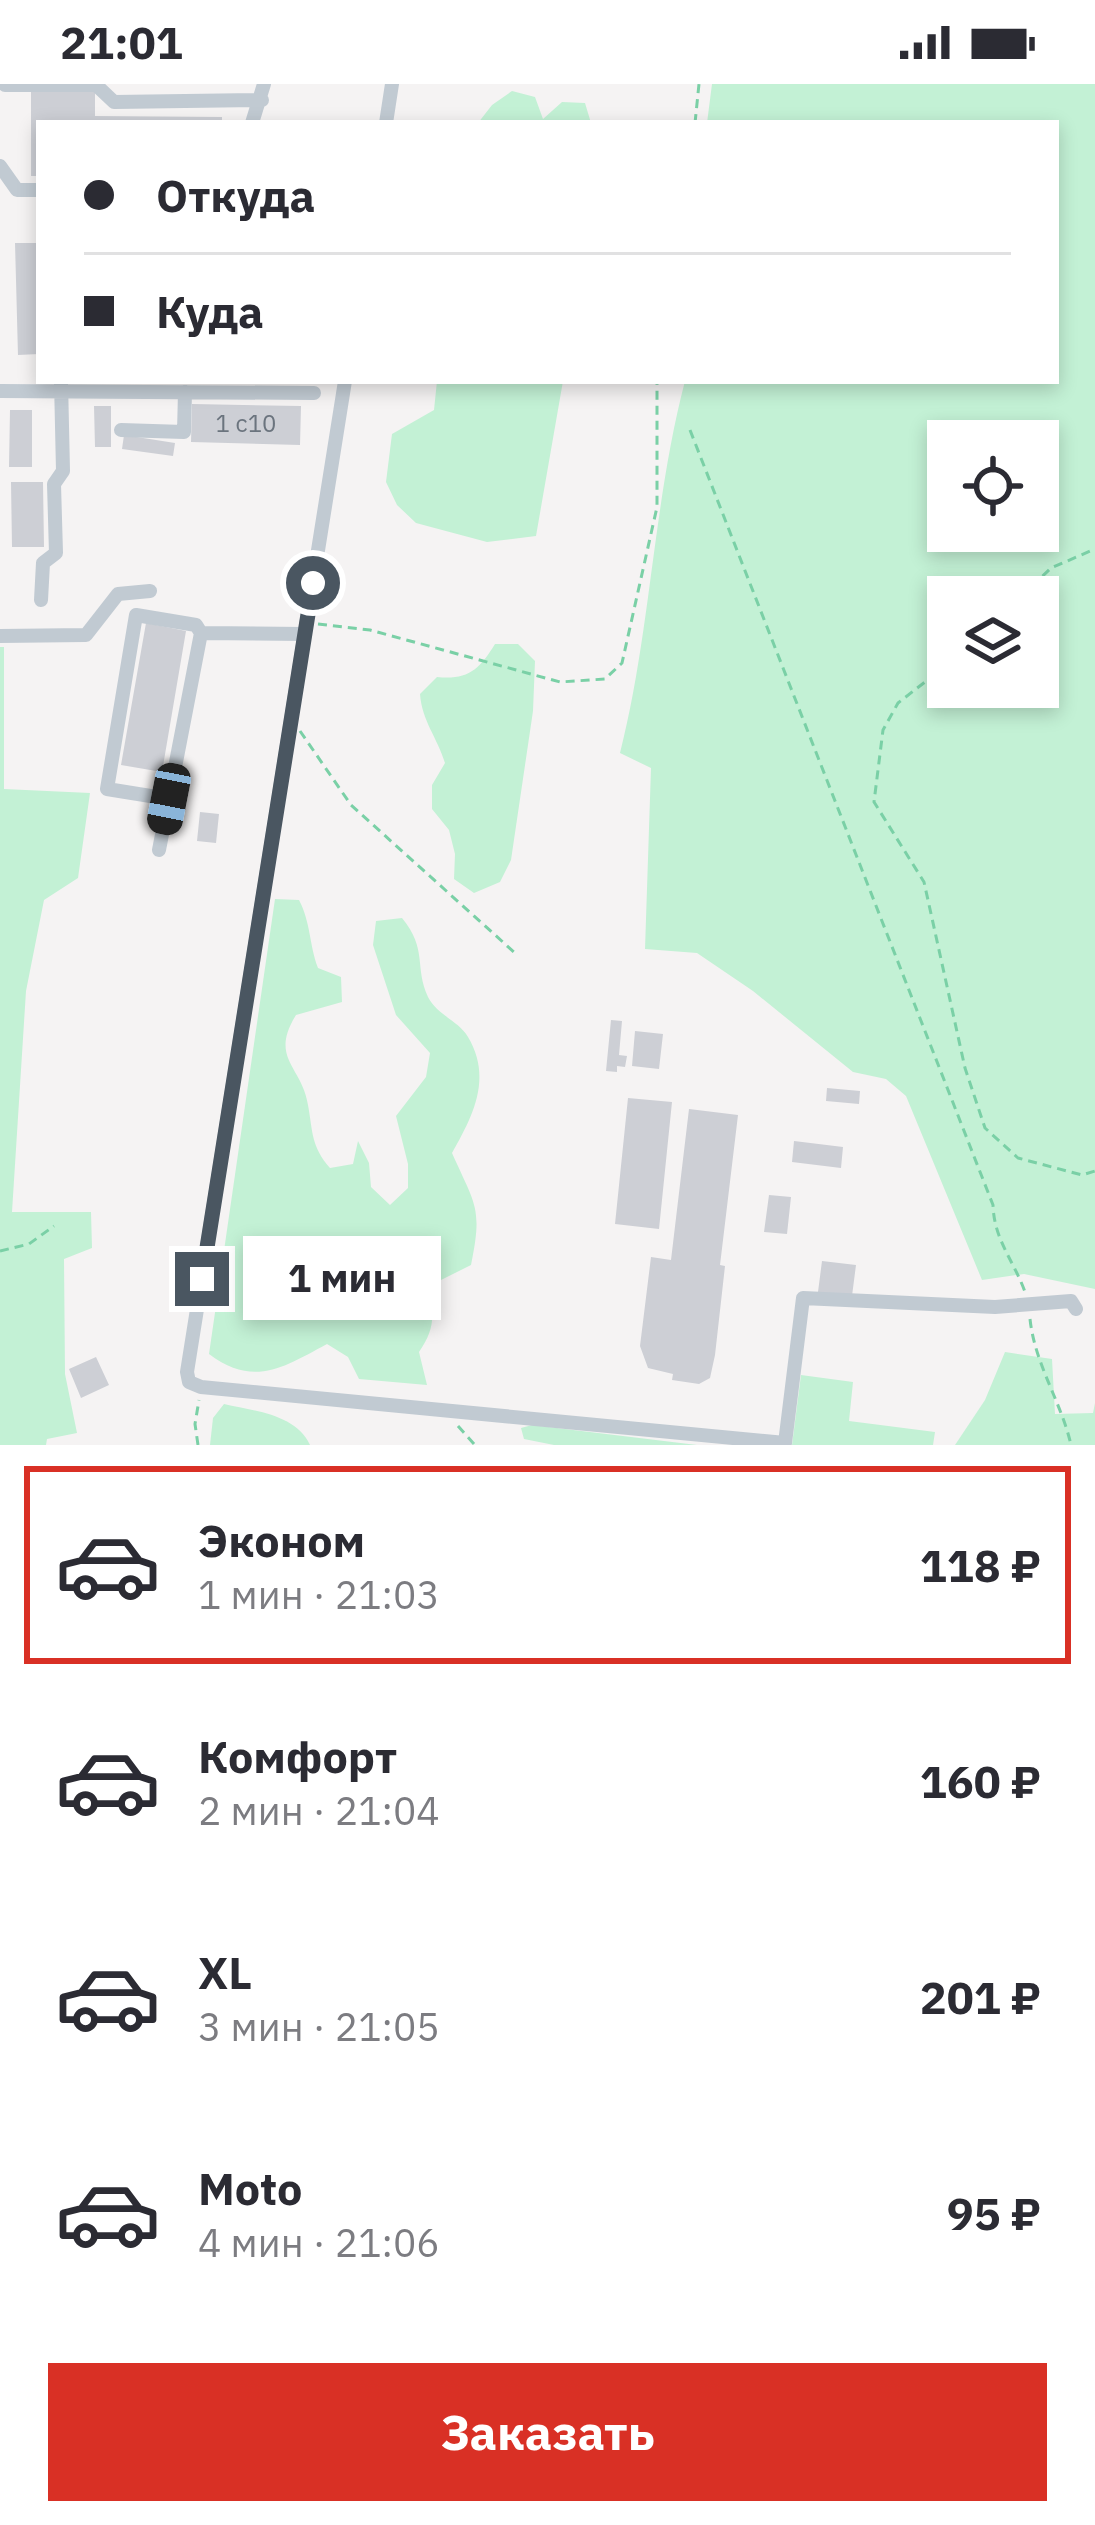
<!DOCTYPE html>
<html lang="ru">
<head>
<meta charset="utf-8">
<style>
	body { margin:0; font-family:"IBM Plex Sans",sans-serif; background:#f7f7f7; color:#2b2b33; height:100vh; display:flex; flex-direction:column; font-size:45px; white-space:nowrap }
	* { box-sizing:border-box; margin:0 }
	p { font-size:39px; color:#7c7c81 }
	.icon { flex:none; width:66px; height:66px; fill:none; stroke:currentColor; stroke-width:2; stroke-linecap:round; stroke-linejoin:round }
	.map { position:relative; height:1361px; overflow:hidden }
	.panel { display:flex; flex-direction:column; background:#fff; flex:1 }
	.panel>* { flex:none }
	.guide { position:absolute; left:36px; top:36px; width:1023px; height:264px; border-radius:0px; box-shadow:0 6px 18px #0003; display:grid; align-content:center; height:264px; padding:0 48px; background:#fff }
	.fabs { position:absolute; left:927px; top:336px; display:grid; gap:24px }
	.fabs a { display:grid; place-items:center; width:132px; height:132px; border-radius:0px; background:#fff; box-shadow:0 6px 18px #0003; font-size:60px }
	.end { position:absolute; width:54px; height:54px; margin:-27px; border:15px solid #4a5661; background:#fff; box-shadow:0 0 0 6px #fff }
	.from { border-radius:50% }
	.bubble { position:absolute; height:84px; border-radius:0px; background:#fff; box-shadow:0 6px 18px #0003; font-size:39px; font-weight:700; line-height:84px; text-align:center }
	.car { position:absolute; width:36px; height:72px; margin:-36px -18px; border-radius:15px; box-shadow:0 0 9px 3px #0007; background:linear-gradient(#222 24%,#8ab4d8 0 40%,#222 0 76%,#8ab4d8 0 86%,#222 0) }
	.guide b { display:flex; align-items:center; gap:42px; height:114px; font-size:45px }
	.guide b+b { border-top:3px solid #e1e1e2 }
	.guide i { width:30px; height:30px; background:#2b2b33 }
	ul { padding:21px 0 0; list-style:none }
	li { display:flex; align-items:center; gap:36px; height:198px; margin:0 24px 18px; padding:0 24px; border:6px solid transparent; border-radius:0px }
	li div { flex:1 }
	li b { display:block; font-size:45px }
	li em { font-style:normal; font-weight:700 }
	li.selected { border-color:#d93025 }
	li>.icon { width:108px; height:108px; stroke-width:1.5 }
	.action { display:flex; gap:24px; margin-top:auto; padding:24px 48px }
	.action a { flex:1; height:138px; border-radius:0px; background:#d93025; color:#fff; font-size:48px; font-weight:700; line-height:138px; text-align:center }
	.status { display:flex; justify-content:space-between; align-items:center; height:84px; padding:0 60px; background:#fff; direction:ltr }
	.status svg { height:33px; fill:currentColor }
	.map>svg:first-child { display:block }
	.green { fill:#c3f1d5; fill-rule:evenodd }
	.building { fill:#cdcfd5 }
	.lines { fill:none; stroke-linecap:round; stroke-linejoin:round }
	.path { stroke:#7ad0a6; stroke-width:3; stroke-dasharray:9 6; stroke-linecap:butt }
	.minor { stroke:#c1cad2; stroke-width:14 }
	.route { stroke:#4a5661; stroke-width:15 }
	.labels { text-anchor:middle; stroke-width:9; stroke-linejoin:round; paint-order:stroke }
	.number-label { font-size:24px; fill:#6b747e }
</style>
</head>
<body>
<div class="status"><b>21:01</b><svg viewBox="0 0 49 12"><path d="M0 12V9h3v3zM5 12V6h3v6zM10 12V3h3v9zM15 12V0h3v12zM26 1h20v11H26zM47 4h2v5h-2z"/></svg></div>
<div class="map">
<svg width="1095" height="1361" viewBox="0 0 1095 1361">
	<rect width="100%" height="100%" fill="#f5f3f3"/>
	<path class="green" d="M712,0H1095V1205L1024,1190L982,1196L906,1012L886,995L853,988L753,907L697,869L645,865L651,684L620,669C651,547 653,419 685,297H1056V39H707ZM948,357H1038V447H948ZM948,513H1038V603H948Z
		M512,7L535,13L543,35L562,18L585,19L591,39H478L492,21Z
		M437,297H563L536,452L487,458L416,439L397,421L386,398L392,350L434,326Z
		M495,560H518L535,577L533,627L511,776L500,798L474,809L454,795L455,770L449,746L432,725V701L445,679C437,653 422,637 420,610L437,593C468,596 479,586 495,560Z
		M0,563H4V705L90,709L78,794L44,816L26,907L12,1128H91L92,1164L64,1175L65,1290L77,1349L47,1355L46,1361H0Z
		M275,815L299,816C311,839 309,860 318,884L341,893L342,918L296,931C269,975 302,982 308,1021C313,1049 311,1062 330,1084L353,1080L358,1057L369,1079L371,1103L390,1121L408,1104V1080L396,1032L426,993L430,969L396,931L373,861L376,837L402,834C428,866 414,882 428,913C437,931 459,937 468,953C493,995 472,1033 452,1069C475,1121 483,1123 471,1181L427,1203C435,1230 435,1245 419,1268L427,1301L359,1295L348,1273L327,1260C284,1283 254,1304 209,1270Z
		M1005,1268L1052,1275L1055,1330L1093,1329L1095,1319V1361H955L985,1316Z
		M801,1291L853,1298L849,1337L935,1348L933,1361H792Z
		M224,1320C254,1327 296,1330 310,1361H210L213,1334Z
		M532,1341L697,1361H554L524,1355L521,1344Z"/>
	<path class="building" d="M31,7L95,8V32L222,33V39H39V92H31Z
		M15,159H39V270L18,271Z
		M192,320L301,322L300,361L191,358Z
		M94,322H111V363H95Z
		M10,326H32V383H9Z
		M124,351L175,359L173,372L122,365Z
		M11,398H43L44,463H12Z
		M146,539L186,547L162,688L121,681Z
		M200,728L219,730L216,759L197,757Z
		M611,936L622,937L619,971L627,972L625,983L617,982V988L606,987Z
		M635,947L663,950L659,985L632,982Z
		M827,1004L860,1007L859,1020L826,1017Z
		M628,1014L672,1018L659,1145L615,1140Z
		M689,1025L738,1031L720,1181L725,1182L715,1271L710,1294L699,1300L672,1296L673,1290L648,1284L640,1262L651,1173L671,1176Z
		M794,1057L843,1063L841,1084L792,1078Z
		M769,1111L791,1113L787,1150L764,1148Z
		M822,1177L856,1181L852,1212L818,1208Z
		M96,1273L109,1301L81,1314L69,1285Z"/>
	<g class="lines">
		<path class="path" d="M695,39L699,0
			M690,346L993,1121C994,1156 1014,1177 1025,1208
			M1021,513L1051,484L1095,465
			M318,540L370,546L560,598L605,595L622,579L657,423V297
			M948,580L898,619L883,646L874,718L924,798L965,984L985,1044L1018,1074L1082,1091L1095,1087
			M300,647L351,721L515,869
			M0,1167L29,1160L54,1142
			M1030,1235C1035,1281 1061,1317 1071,1361
			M458,1342L475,1361
			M198,1361L195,1340L199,1316"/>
		<path class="minor" d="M5,1H96L114,18L262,16
			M252,39L264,0
			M386,39L392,0
			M0,82L17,106H39
			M345,297L187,1288L189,1298L201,1303L785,1359L803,1214L995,1223L1071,1217L1076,1225
			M0,307L314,309
			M121,346L184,348L185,308
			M41,516L43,479L56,469L54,400L63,387L61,297
			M0,552L86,551L118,510L150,507
			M169,715L107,705L136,531L196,541L201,549
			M159,766L201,549L305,550"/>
	</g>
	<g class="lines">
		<path class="route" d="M202,1195L313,499"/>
	</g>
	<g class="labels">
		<g class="number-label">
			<text x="246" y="348">1 с10</text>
		</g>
	</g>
</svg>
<div class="fabs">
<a><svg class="icon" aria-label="locate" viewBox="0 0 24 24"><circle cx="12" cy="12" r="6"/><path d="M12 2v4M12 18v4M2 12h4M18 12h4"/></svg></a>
<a><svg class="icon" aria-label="layers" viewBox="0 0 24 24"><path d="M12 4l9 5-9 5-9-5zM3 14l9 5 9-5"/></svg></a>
</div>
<i class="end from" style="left:313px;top:499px"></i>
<i class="end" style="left:202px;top:1195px"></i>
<div class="bubble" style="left:243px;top:1152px;width:198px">1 мин</div>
<i class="car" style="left:169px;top:715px;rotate:191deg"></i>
<div class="guide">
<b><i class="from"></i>Откуда</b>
<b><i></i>Куда</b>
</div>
</div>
<section class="panel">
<ul>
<li class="selected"><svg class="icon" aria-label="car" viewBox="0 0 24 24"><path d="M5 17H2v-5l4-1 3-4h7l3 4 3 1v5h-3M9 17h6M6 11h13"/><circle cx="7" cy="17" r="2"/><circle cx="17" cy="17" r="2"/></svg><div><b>Эконом</b><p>1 мин · 21:03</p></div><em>118 ₽</em></li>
<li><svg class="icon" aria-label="car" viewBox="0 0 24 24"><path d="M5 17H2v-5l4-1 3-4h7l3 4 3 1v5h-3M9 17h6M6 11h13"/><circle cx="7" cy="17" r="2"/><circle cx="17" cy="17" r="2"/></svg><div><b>Комфорт</b><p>2 мин · 21:04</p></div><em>160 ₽</em></li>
<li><svg class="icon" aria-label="car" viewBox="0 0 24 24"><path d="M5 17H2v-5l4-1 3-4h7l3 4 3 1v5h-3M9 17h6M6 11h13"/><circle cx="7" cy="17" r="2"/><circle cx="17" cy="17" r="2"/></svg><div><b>XL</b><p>3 мин · 21:05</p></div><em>201 ₽</em></li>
<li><svg class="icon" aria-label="car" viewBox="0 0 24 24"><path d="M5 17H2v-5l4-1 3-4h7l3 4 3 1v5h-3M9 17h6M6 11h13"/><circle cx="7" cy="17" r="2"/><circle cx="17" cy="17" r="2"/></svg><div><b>Moto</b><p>4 мин · 21:06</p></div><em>95 ₽</em></li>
</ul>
<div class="action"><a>Заказать</a></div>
</section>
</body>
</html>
